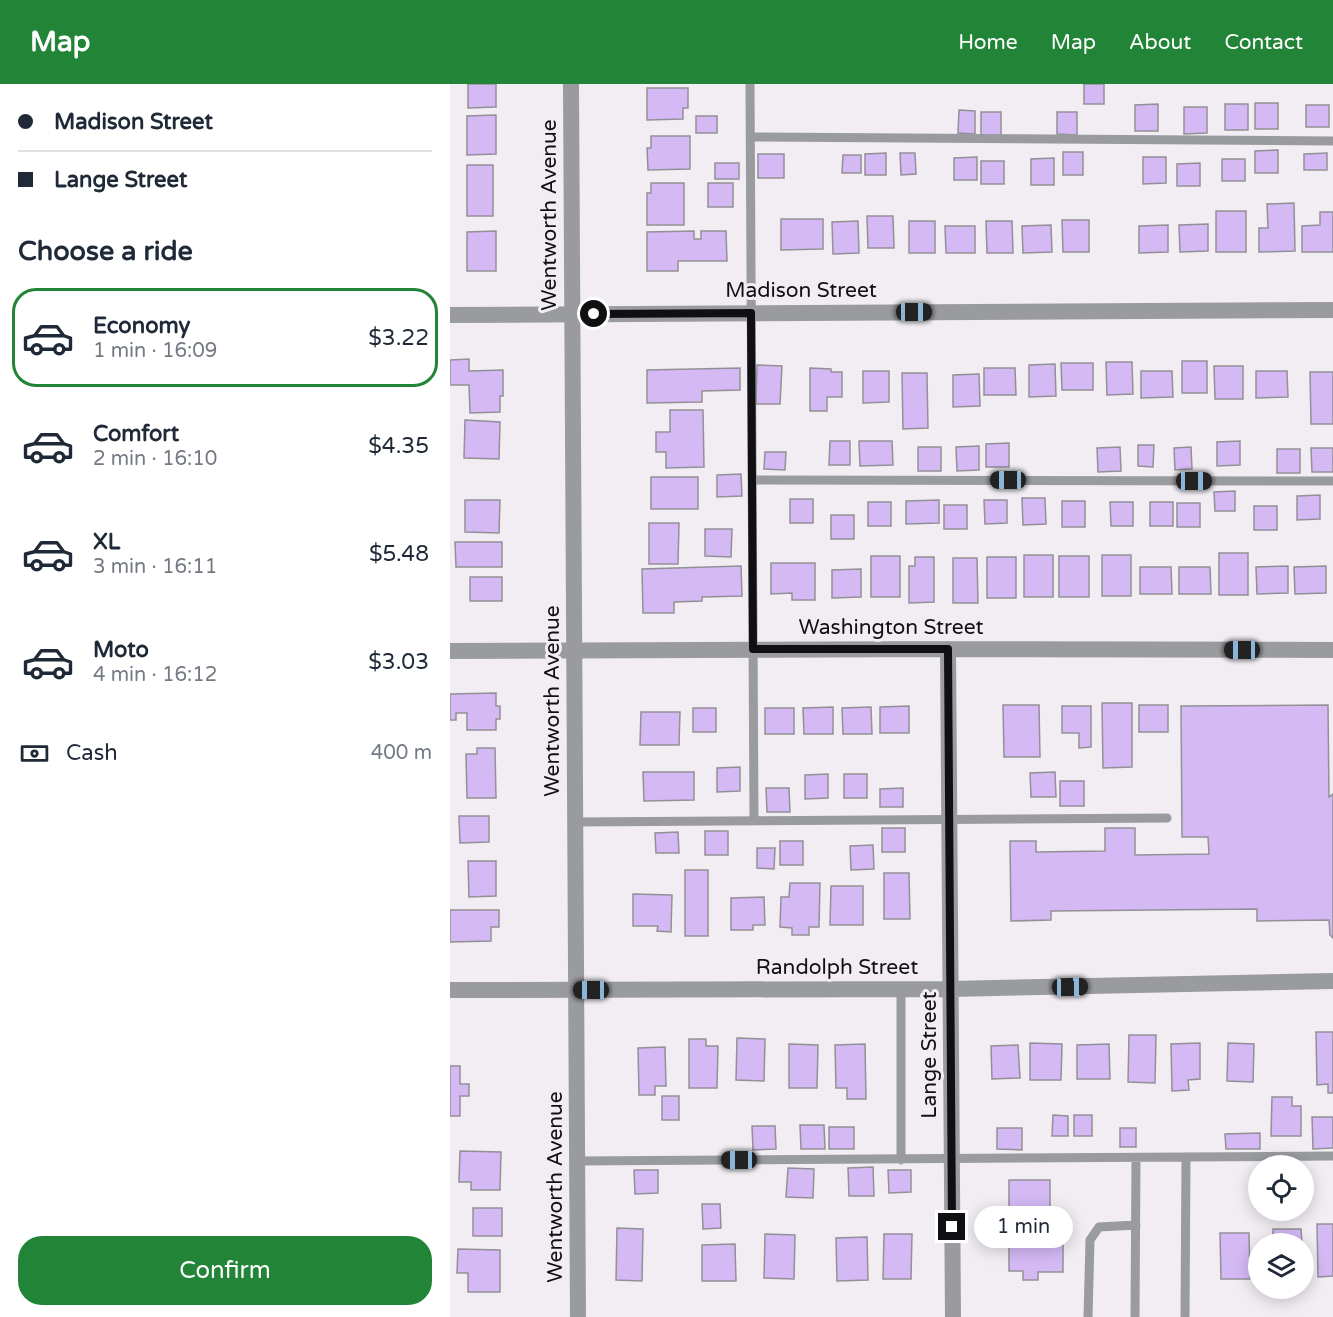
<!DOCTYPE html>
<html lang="en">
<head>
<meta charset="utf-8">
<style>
	body { margin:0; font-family:"Varela Round",sans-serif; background:#f2f2f3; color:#1f2937; height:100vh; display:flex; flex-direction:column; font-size:22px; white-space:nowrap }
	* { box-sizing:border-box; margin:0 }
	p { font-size:20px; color:#747a83 }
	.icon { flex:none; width:33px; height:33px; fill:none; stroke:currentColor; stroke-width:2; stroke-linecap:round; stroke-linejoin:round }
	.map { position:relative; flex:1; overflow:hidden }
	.sheet { display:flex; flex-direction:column; background:#fff; width:450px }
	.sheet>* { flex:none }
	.banner { display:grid; align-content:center; height:132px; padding:0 18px; background:#fff }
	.tools { position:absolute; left:798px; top:1071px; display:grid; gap:12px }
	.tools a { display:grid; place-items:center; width:66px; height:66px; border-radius:50%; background:#fff; box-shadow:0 3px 15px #0003; font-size:30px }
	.end { position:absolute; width:27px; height:27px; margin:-14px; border:8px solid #100f11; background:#fff; box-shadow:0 0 0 3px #fff }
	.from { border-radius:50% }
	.bubble { position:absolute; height:42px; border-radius:21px; background:#fff; box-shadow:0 3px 15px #0003; font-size:20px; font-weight:600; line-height:42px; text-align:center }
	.car { position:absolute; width:18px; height:36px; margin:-18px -9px; border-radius:8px; box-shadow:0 0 4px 2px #0007; background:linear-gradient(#222 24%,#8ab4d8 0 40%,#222 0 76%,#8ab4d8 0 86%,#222 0) }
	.banner b { display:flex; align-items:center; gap:21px; height:57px; font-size:22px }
	.banner b+b { border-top:2px solid #e0e1e3 }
	.banner i { width:15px; height:15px; background:#1f2937 }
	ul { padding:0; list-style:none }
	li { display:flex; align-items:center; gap:18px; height:99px; margin:0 12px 9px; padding:0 6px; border:3px solid transparent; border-radius:24px }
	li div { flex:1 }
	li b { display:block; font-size:22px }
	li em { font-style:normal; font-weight:600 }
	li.selected { border-color:#218437 }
	li>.icon { width:54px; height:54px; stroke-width:1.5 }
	h2 { padding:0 18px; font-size:27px; line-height:72px }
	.pay { display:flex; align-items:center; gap:15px; height:66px; padding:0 18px; font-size:22px }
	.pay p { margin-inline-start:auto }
	.primary-button { display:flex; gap:12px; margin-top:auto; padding:12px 18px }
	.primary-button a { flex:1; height:69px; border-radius:24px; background:#218437; color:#fff; font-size:24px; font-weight:600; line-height:69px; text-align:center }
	header { display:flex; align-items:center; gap:36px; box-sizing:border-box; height:84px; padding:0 30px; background:#218437; color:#fff }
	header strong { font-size:28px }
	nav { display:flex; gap:33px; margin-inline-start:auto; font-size:21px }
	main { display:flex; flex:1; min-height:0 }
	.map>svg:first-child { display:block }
	.building { fill:#d4b9f5; stroke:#929096; stroke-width:1.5 }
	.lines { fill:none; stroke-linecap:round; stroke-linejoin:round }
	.service { stroke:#9a9b9e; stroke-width:9 }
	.minor { stroke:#9a9b9e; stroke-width:16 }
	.tertiary { stroke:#9a9b9e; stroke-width:16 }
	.route { stroke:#100f11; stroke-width:8 }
	.labels { text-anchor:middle; stroke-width:6; stroke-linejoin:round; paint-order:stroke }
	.street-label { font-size:21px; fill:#100f11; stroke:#f1edf3 }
</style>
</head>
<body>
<header>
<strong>Map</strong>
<nav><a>Home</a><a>Map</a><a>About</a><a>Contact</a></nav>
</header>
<main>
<section class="sheet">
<div class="banner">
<b><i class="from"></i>Madison Street</b>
<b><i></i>Lange Street</b>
</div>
<h2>Choose a ride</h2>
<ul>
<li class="selected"><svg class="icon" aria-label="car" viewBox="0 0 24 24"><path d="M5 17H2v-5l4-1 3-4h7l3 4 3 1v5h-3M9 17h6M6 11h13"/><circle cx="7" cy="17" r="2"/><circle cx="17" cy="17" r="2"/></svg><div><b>Economy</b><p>1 min · 16:09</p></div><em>$3.22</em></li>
<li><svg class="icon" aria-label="car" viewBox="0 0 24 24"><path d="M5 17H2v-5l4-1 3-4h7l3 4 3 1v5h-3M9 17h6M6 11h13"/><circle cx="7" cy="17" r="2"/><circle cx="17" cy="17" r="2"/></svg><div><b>Comfort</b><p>2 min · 16:10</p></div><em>$4.35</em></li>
<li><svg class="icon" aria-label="car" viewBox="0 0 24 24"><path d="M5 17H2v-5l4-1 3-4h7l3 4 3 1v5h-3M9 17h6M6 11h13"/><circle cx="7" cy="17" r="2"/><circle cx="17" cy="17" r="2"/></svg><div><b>XL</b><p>3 min · 16:11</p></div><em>$5.48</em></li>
<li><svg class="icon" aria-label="car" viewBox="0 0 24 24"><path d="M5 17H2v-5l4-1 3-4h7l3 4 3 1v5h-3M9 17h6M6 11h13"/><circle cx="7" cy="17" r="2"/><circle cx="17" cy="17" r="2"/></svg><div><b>Moto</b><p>4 min · 16:12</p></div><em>$3.03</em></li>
</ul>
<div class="pay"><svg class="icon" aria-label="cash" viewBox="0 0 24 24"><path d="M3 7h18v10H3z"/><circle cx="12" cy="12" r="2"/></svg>Cash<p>400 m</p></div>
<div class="primary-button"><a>Confirm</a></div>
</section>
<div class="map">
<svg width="883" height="1233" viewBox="0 0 883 1233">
	<rect width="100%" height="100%" fill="#f1edf3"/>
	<path class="building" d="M18,0H46V23L18,24Z
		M634,0H654V20H634Z
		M197,4H238V24H233V35L197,36Z
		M805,19H828V45H805Z
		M708,20V47H685V21Z
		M775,20H798V46H775Z
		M856,21H879V43H856Z
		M734,23H757V49L734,50Z
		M509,26L525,27V50L508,49Z
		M531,28H551V51H531Z
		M607,28H627V51L607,50Z
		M46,31V70L17,71V32Z
		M246,32H267V49H246Z
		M201,52H240V85L198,86L197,64H201Z
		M828,66V89H805V67Z
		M613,68H633V91H613Z
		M436,69V91H415V70Z
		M450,69H465L466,90L451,91Z
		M877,69V86H854V70Z
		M308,70H334V94H308Z
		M393,71H411V89H392Z
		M527,73V96H504V74Z
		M693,73H716V99L693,100Z
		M604,74V101H581V75Z
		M772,75H795V97H772Z
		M531,77H554V100H531Z
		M265,79H289V95H265Z
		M750,79V102H727V80Z
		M17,81H43V132H17Z
		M201,99H234V141H197V109H201Z
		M258,99H283V123H258Z
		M844,119L845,167L809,168V144H818L817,120Z
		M766,127H796V168H766Z
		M870,128H883V168H852V142L870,141Z
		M417,132H443L444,164H418Z
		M331,135H373V165L331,166Z
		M612,136H639V168H613Z
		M408,137L409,169L383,170L382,138Z
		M459,137H485V169H459Z
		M536,137H562L563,169H537Z
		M758,140V167L730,168L729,141Z
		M601,141L602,168L573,169L572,142Z
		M718,141V168L689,169V142Z
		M495,142H525V169H496Z
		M46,147V187H17V148Z
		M244,147V155H251V147H276L277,177H228V187H197V148Z
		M19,275V287L53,286V312H50V328L20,329L19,301H0V276Z
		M732,277H757V309H732Z
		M656,278H682L683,310L657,311Z
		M611,279H643V306H612Z
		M605,280L606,312L579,313V281Z
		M307,281L332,282L330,320H306Z
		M764,282H793V315H765Z
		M290,284V306L252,307V318L197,319V286Z
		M360,284L381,285V288H392V313H377V327H360Z
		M534,284H565L566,311H534Z
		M413,287H439V318L413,319Z
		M691,287H722L723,313L691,314Z
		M806,287H837L838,313L806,314Z
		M860,288H883V340H861Z
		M452,289H477L478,344L453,345Z
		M529,290L530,322L503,323V291Z
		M220,326H253L254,383L216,384V368H206V348H220Z
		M15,336L50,338L49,375L14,374Z
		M380,357H400V381H379Z
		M409,357H442L443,381L410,382Z
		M790,357V381L767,382V358Z
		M559,359V383H536V360Z
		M688,361H704L703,383L688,382Z
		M529,362V386L507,387L506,363Z
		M468,363H491V387H468Z
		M670,363L671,387L648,388L647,364Z
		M741,363L742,385L725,386L724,364Z
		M861,364H883V388H862Z
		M827,365H850V389H827Z
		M315,368H336L335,386L314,385Z
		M291,390L292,412L267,413V391Z
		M201,393H248V425H201Z
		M785,407V427H765L764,408Z
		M870,411V435L847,436V412Z
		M572,414H595L596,440L573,441Z
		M340,415H363V439H340Z
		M15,416H50L49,449L15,448Z
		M489,416V439L456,440V417Z
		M534,416H557V439L535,440Z
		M612,417H635V443H612Z
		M418,418H441V442H418Z
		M660,418H683V442H661Z
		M700,418H723V442H700Z
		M727,419H750V443H727Z
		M494,421H517V445H494Z
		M804,422H827V446H804Z
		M381,431H404V455H381Z
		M199,439H229L228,480H199Z
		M255,445H282L281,473L255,472Z
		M5,458H52V483H6Z
		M769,469H798V511H769Z
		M574,471H603V513H574Z
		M652,471H681V512H652Z
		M421,472H450V513H421Z
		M609,472H639V513H609Z
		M465,473H484V518L459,519V482H465Z
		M537,473H566V514H537Z
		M503,474H527L528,519H503Z
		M321,479H365V516H342V509L321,510Z
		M291,482L292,512L252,513V517L224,518V529H193L192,485Z
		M838,482V509L807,510L806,483Z
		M876,482V509L845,510L844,483Z
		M690,483H721L722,510H690Z
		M729,483H760L761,510H729Z
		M411,485V513L382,514V486Z
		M20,493H52V517H20Z
		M46,609V622H50V635H46V646H17V629H6V636H0V610Z
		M652,619H682V683L653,684Z
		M553,621H589L590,673H554Z
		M689,621H718V648H689Z
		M878,621L879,713L883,710V854L880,851L879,836L807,837V825L601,827V836L561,837L560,757H586V768L655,767V744H685V771L759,770L758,753H732L731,622Z
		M459,622V649H430V623Z
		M612,622H641V663L629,664V649H612Z
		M383,623V650H354L353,624Z
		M421,623L422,650H393L392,624Z
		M243,624H266V648H243Z
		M315,624H344V650H315Z
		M191,628H230L229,661H190Z
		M27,664H45L46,714H17L16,670H27Z
		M290,683V707L267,708V684Z
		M193,688H244V716L194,717Z
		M605,688L606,713H581L580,689Z
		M378,690V714L355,715V691Z
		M394,690H417V714H394Z
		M610,697H634V722H610Z
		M316,704H339L340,728H317Z
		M453,704V723H430V705Z
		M9,732H39V758L10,759Z
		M432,744H455V768H432Z
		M255,747H278V771H255Z
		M228,748L229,769H206L205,749Z
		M330,757H353V781H330Z
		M423,761L424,785L401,786L400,762Z
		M307,764H325L324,785L307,784Z
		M18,777H46V812L19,813Z
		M235,786H258V852H235Z
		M434,789H459L460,835H434Z
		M340,799H370L369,843H359V851H342V844L330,843L331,813H339Z
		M381,802H413V841H380Z
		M183,810L222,811L221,848L207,847L208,842H183Z
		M314,813L315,841H303V846H281V814Z
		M0,826H49V843H41V857L0,858Z
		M866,948H883V1009H878V1000L867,1001Z
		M679,951H706L705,999L678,998Z
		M287,954L315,955L314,997L286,996Z
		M239,955H256V962H268L267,1004H239Z
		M580,959L612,960L611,996H580Z
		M750,959V995L738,996L739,1006L722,1007L721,960Z
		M778,959L804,960L803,998L777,997Z
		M339,960L368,961L367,1004H339Z
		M415,960L416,1015H397V1004H386L385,961Z
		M659,960L660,995H627V961Z
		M568,961L570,994L542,995L541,962Z
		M215,963L216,1002H205V1011H189L188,964Z
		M0,982H10V1000H19V1012H10V1032H0Z
		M212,1012H229V1036H212Z
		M822,1013H842V1022H851V1052H821Z
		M603,1031L618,1032V1052H602Z
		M624,1031H642V1052H624Z
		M862,1033H883V1064L863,1065Z
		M350,1041H374L375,1065H351Z
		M302,1042H325L326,1065L303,1066Z
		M379,1043H404V1065H379Z
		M547,1044H572V1066L547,1065Z
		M670,1044H686V1063H670Z
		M810,1049V1065H776L775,1050Z
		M10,1067L51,1068L50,1106H21V1098H9Z
		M423,1083L424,1112H399L398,1084Z
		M338,1084L364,1085L363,1114L336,1113Z
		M184,1086H208V1109L185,1110Z
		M438,1086H461V1108L439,1109Z
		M559,1096H600V1159H613V1188H588V1196H573V1187H559Z
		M252,1120H270L271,1144L253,1145Z
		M23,1124H52V1152H23Z
		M867,1140H883V1192L868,1193Z
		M167,1144L193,1145L192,1197L166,1196Z
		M823,1145H851L852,1160H823Z
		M770,1149H799L800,1195H771Z
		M315,1150L345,1151L344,1195L314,1194Z
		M434,1150H462L461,1195H433Z
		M417,1153L418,1196L387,1197L386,1154Z
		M285,1160L286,1197H252V1161Z
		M8,1165L50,1166V1208H18V1189H7Z"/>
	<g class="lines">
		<path class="service" d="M300,0L304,737
			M301,53L883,57
			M302,396L883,397
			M125,738L717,734
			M451,905V1076
			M127,1077L883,1072
			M638,1233L640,1156L649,1143L686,1141
			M685,1233L686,1074
			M735,1233L736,1073"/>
		<path class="minor" d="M0,231L883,226
			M498,565L503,1233
			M0,567L498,565L883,566
			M0,906L500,905L883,897"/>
		<path class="tertiary" d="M121,0L128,1233"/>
	</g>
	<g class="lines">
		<path class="route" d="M144,230L301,229L303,565H498L502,1143"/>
	</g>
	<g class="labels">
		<g class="street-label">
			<text transform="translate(99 131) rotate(-90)" y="7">Wentworth Avenue</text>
			<text x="351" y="213">Madison Street</text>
			<text x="441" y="550">Washington Street</text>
			<text transform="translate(102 617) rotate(-90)" y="7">Wentworth Avenue</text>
			<text x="387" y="890">Randolph Street</text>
			<text transform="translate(479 971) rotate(-90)" y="7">Lange Street</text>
			<text transform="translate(105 1103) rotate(-90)" y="7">Wentworth Avenue</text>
		</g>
	</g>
</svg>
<div class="tools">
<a><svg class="icon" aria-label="locate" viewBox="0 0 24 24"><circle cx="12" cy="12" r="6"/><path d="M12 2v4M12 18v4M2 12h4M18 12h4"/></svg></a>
<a><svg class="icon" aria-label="layers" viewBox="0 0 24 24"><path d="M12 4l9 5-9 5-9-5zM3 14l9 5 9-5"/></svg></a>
</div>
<i class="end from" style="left:144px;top:230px"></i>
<i class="end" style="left:502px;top:1143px"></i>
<div class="bubble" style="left:524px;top:1122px;width:99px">1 min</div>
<i class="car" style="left:464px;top:228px;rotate:90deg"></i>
<i class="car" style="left:558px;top:396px;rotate:270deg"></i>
<i class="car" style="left:744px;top:397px;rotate:90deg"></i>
<i class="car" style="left:792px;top:566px;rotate:270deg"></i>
<i class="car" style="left:620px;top:903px;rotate:89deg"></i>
<i class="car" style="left:141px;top:906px;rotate:270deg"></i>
<i class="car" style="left:289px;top:1076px;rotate:270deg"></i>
</div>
</main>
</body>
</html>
